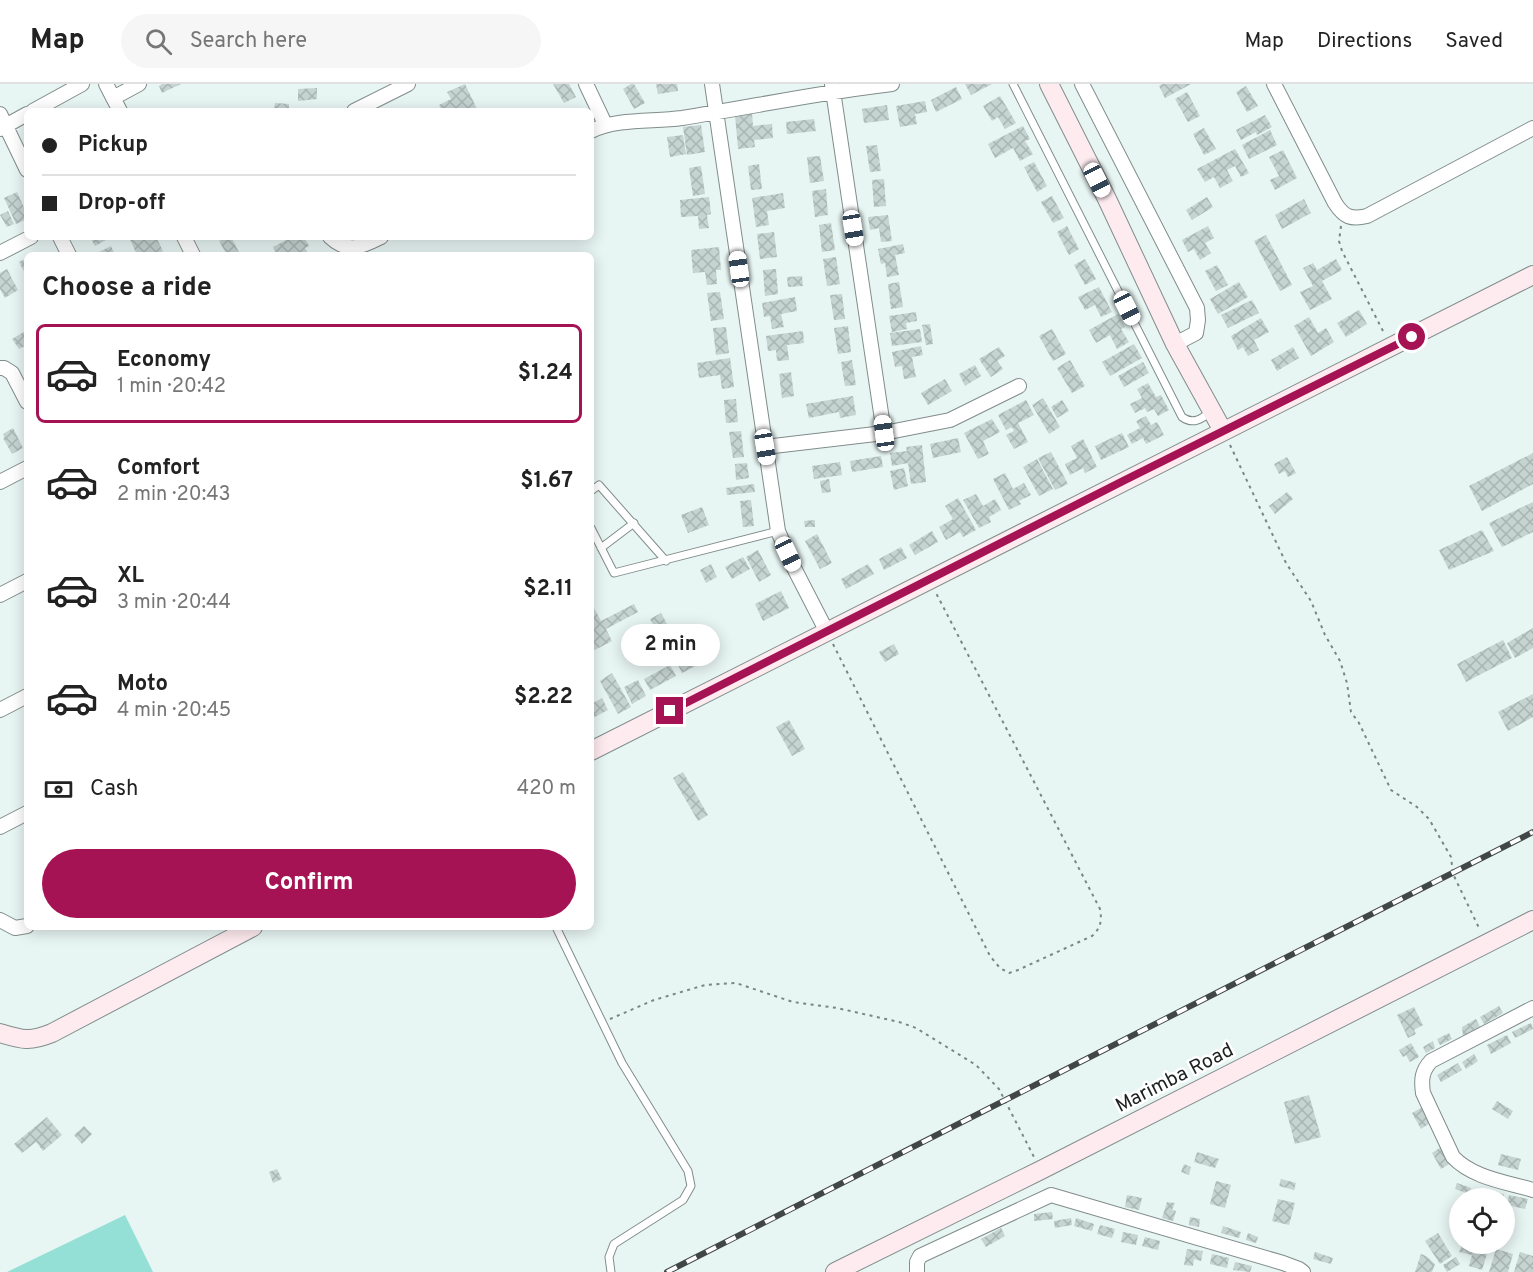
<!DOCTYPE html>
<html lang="en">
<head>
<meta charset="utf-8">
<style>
	body { margin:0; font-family:Overpass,sans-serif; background:#f6f6f6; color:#222; height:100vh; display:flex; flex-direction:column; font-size:22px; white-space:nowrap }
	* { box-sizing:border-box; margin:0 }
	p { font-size:20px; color:#767676 }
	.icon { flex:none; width:33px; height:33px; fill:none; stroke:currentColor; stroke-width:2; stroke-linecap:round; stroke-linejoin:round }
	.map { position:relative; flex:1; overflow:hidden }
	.panel { position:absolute; left:24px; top:168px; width:570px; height:678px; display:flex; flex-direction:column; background:#fff; border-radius:9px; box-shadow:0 3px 15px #0003 }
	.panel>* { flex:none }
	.hud { position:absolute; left:24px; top:24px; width:570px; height:132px; border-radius:9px; box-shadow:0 3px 15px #0003; display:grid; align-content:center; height:132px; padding:0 18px; background:#fff }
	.tools { position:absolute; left:1449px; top:1104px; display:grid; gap:12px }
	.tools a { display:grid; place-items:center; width:66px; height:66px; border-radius:50%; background:#fff; box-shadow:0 3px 15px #0003; font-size:30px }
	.end { position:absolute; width:27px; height:27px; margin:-14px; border:8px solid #a51354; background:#fff; box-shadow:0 0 0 3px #fff }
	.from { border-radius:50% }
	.bubble { position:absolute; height:42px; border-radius:21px; background:#fff; box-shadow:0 3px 15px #0003; font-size:20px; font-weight:700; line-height:42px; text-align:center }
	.car { position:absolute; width:18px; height:36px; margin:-18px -9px; border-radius:8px; box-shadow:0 0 4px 2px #0007; background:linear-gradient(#fff 24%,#345 0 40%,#fff 0 76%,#345 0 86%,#fff 0) }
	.hud b { display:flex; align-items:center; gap:21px; height:57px; font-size:22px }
	.hud b+b { border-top:2px solid #e0e0e0 }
	.hud i { width:15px; height:15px; background:#222 }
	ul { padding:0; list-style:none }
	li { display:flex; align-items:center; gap:18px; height:99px; margin:0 12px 9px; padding:0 6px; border:3px solid transparent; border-radius:9px }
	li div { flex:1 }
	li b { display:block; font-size:22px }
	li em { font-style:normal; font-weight:700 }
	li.selected { border-color:#a51354 }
	li>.icon { width:54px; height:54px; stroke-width:1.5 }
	h2 { padding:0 18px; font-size:27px; line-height:72px }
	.pay { display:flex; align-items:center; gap:15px; height:66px; padding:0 18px; font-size:22px }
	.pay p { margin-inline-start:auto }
	.button { display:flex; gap:12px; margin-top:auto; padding:12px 18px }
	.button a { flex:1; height:69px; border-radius:36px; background:#a51354; color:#fff; font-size:24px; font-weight:700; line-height:69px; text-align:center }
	header { display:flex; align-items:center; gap:36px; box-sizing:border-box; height:84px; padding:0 30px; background:#fff; border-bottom:2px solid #e0e0e0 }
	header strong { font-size:28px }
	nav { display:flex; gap:33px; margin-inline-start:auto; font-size:21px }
	.search { width:420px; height:54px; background:#f6f6f6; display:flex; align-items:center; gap:15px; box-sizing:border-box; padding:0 21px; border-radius:33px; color:#767676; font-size:22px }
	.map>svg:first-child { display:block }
	.green { fill:#94dfd6 }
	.building { fill:url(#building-cross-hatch) }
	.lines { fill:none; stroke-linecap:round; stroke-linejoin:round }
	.lane-casing { stroke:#818d8b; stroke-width:9 }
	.street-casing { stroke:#818d8b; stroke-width:16 }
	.secondary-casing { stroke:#818d8b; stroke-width:20 }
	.path { stroke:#7b8583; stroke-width:2; stroke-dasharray:3 4.5; stroke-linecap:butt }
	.lane { stroke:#fff; stroke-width:7 }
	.street { stroke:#fff; stroke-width:14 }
	.secondary { stroke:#feebf0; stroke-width:18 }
	.rail-casing { stroke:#414746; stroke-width:6 }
	.rail { stroke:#fff; stroke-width:4; stroke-dasharray:11; stroke-linecap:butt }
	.route { stroke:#a51354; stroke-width:8 }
	.labels { text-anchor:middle; stroke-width:5; stroke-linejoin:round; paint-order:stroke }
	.street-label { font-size:20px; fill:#1d2221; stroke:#fff }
</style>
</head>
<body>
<header>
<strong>Map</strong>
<div class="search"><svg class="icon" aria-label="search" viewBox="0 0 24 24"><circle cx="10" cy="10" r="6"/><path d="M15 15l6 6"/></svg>Search here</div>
<nav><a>Map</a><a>Directions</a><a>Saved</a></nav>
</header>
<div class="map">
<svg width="1533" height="1188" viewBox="0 0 1533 1188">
	<defs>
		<pattern id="building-cross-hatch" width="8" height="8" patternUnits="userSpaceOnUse" patternTransform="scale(1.5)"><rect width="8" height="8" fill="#c5d3d1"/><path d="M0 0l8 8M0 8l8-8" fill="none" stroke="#a9b5b3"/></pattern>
	</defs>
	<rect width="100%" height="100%" fill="#e7f5f3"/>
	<path class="green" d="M125,1131L153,1188H7Z"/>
	<path class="building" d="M162,0H181L162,9L159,2Z
		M465,0L478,27H461L459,24L452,27H442L439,21L451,15L447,8Z
		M553,0H569L576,13L564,19Z
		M631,0H634L645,19L634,25L623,5Z
		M656,0H677L678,7L658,10Z
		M965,0H992L971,11Z
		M1162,0H1191L1165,14L1159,2Z
		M1246,2L1258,22L1247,28L1236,8Z
		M956,3L962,15L936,28L931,16Z
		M317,4V15L298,17V5Z
		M1187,8L1200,32L1188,38L1175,15Z
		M1000,12L1016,39L1005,45L998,33L992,37L983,22Z
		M925,17L927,28L915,30L917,40L900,43L896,22Z
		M275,19L289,20V27H274Z
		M887,21L889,36L864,39L862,25Z
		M752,29L753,42L772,40L773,54L754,56L755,63L738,65L735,31Z
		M1265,31L1272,43L1257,51L1256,48L1241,56L1236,46Z
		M814,35L816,47L787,50L786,38Z
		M701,41L705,68L687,71L683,43Z
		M1023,42L1030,55L1025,57L1033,70L1020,77L1013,64L995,74L988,60Z
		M1204,44L1216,65L1204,71L1193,50Z
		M1270,46L1277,61L1249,75L1242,61Z
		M683,51L686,70L670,73L667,53Z
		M877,61L881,87L870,88L866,62Z
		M1235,65L1249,89L1241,93L1235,82L1227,86L1233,97L1220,104L1214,93L1205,98L1197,85Z
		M1283,66L1297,94L1275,106L1270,96L1279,92L1269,73Z
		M820,72L824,97L810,99L807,73Z
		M1034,78L1047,102L1037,108L1024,83Z
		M759,80L762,105L751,106L748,82Z
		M701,82L705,110L693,112L689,84Z
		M884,95L886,122L874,123L872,96Z
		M826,105L828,131L815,133L812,107Z
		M17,108L27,130V135L16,140L4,114Z
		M783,109L785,124L767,127L769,141L756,143L752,114Z
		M1052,112L1064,134L1053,139L1041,118Z
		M709,113L711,130L707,131L709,144L699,145L698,132L681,133L680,116Z
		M1207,113L1213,123L1192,136L1186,126Z
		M1304,115L1311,129L1282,145L1275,131Z
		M8,127L14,140L7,143L0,131Z
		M888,131L892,157L881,158L879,144L870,146L868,133Z
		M831,139L835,166L822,168L819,141Z
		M1067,142L1079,165L1069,171L1057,148Z
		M1208,142L1214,154L1205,159L1211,169L1200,176L1194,165L1188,168L1182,156Z
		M774,148L777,173L760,175L757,150Z
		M1266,151L1292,201L1280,207L1254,157Z
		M90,153H104L106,156L95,162Z
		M129,153H156L163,167L155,171H137Z
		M226,153H231L240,170L227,171L219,157Z
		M292,153H304L309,162L305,164L309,171H277L273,163Z
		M903,160L905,169L895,171L899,191L887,193L885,179L881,180L878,165Z
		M111,162L115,171H100L99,168Z
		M719,163L721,186H716L717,200L707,201L705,188L693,189L691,166Z
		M836,173L840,200L827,202L823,175Z
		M27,174V193L19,178Z
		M1085,175L1096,195L1085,201L1074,181Z
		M1336,175L1342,186L1322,197L1332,215L1310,226L1300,208L1313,202L1303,184L1313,179L1317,186Z
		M1217,181L1228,201L1216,207L1205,187Z
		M7,185L18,206L5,214L0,205V189Z
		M776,185L778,210L765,212L763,186Z
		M802,192L803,202L788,203L787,193Z
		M899,198L903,223L891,225L888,200Z
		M1239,198L1248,213L1218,230L1210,215Z
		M1099,203L1112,228L1101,233L1095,221L1085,226L1078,213Z
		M720,208L724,235L711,237L707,209Z
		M842,210L845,235L834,236L830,211Z
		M795,213L797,227L781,230L784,243L772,245L770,232L764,233L762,219Z
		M1252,216L1259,229L1228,244L1221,231Z
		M1359,226L1367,240L1346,253L1337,239Z
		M916,228L917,237L906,239L907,245L892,248L889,232Z
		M1118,230L1125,243L1121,245L1129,258L1117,265L1110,251L1096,259L1089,246Z
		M1309,233L1318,249L1326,244L1334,258L1311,272L1294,242Z
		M1261,234L1269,248L1254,256L1259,266L1248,272L1243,263L1238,266L1231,252Z
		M930,240L933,260L926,261L922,241Z
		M848,242L851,268L838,270L834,244Z
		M726,243L729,269L716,271L713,244Z
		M920,245L922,258L892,262L890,249Z
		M1052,245L1066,270L1053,277L1039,252Z
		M27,246V261L19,265L12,255Z
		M803,247L804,259L787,261L789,276L777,277L776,266L768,267L766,252Z
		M1134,260L1142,274L1110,292L1102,278Z
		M921,262L923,271L912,273L916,293L904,295L902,282L895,283L892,268Z
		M999,263L1005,272L997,277L1003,285L991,293L979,275Z
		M1293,263L1299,274L1277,287L1271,276Z
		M730,274L734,303L722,305L720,291L699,294L697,279Z
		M852,276L856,301L845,302L841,278Z
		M1070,276L1085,302L1072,309L1057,284Z
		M1143,278L1149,289L1124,303L1118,292Z
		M975,281L981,292L965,302L959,290Z
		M791,288L794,312L782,314L779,290Z
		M945,295L952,307L928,321L921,309Z
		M1148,299L1156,313L1161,311L1169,326L1158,332L1154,325L1147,328L1145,324L1135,329L1130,320L1142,314L1137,305Z
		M853,312L856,331L840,334L839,328L809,334L806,320Z
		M1043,314L1060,343L1049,350L1032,321Z
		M736,315L738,338L726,339L724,316Z
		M1026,316L1034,331L1018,339L1028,358L1014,365L1006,351L1014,347L1012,343L1006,346L998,331Z
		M1062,316L1069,327L1057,334L1051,323Z
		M1146,332L1151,341L1157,338L1164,351L1146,360L1143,354L1132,360L1127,351L1140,344L1136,337Z
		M992,335L1000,348L983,357L989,370L978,375L964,349Z
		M13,344L23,364L12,370L3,354L5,353L3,350Z
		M741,347L744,373L733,374L729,348Z
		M1122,349L1129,363L1101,376L1095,362Z
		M958,354L961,368L933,374L930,360Z
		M1083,355L1097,383L1085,389L1083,384L1070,391L1065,380L1077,374L1071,362Z
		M922,361L926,398L911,400L908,379L892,382L890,369L907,367L906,363Z
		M1051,368L1068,400L1055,406L1038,374Z
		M1533,369V400L1482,427L1469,402Z
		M881,372L883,383L852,388L850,377Z
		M1287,373L1296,389L1288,393L1285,387L1279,390L1274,380Z
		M1037,375L1053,405L1039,412L1023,383Z
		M840,378L842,391L814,395L812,382Z
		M747,379L749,394L736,396L735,380Z
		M904,384L908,402L894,406L890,387Z
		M1005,389L1013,405L1024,399L1031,411L1019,417L1021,420L1009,426L993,395Z
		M829,395L831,408L822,409L820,397Z
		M754,400L755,408L727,411L726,404Z
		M1287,408L1293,415L1275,430L1269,422Z
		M976,410L983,422L995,415L1001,426L989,433L991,438L979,444L963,416Z
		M958,414L976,446L963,453L960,448L946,456L939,443L953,435L945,422Z
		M751,416L754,442L743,443L740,417Z
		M1533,418V448L1502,463L1489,439Z
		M702,423L709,441L688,449L681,431Z
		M815,436V443H805L804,437Z
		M1482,446L1494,467L1449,486L1439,466Z
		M932,447L938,458L915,471L909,461Z
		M817,450L832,479L820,485L805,457Z
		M901,463L907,474L884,486L879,475Z
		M758,466L771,491L759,498L746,473Z
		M743,473L750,485L732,495L725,483Z
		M711,480L717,493L706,499L700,486Z
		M868,480L874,490L846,505L841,495Z
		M781,507L789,524L763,537L755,520Z
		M634,520L638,528L606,545L612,557L591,568V526L594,524L601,537Z
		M661,529L672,549L661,555L650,535Z
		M1533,544V564L1515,574L1507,559Z
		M1503,556L1512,574L1466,598L1457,580Z
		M894,560L899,570L885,578L879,568Z
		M704,565L709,575L682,589L677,579Z
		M670,581L676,592L650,606L644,595Z
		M612,589L631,623L618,630L600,597Z
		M638,596L646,612L632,620L624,603Z
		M1533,610V633L1508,647L1498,628Z
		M602,614L608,626L591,635V620Z
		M789,636L805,665L792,672L776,643Z
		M683,688L708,731L698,737L673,694Z
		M1499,922L1503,929L1484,940L1480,933Z
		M1414,923L1423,941L1414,946L1416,950L1408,954L1397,931Z
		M1476,935L1480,943L1463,952L1462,943Z
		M1531,939L1533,945L1515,954L1512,948Z
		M1449,949L1452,955L1440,961L1437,955Z
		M1507,951L1511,959L1491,970L1487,961Z
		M1433,957L1435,964L1426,969L1423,963Z
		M1411,959L1419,973L1410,978L1406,971L1403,973L1399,966Z
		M1474,970L1478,977L1466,985L1462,978Z
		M1458,979L1462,986L1441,998L1437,991Z
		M1309,1011L1321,1053L1295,1060L1284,1018Z
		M1497,1017L1513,1027L1508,1035L1492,1025Z
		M1421,1024L1430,1039L1421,1045L1412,1029Z
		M47,1033L62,1051L43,1067L36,1058L22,1069L14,1060Z
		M84,1042L92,1050L82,1060L74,1051Z
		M1441,1063L1451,1079L1441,1085L1432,1069Z
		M1197,1068L1219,1075L1215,1084L1194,1078Z
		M1501,1070L1521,1075L1518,1086L1498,1081Z
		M1184,1080L1191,1083L1189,1091L1181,1088Z
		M277,1085L282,1095L273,1099L269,1088Z
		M1281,1095L1296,1099L1294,1106L1279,1102Z
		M1216,1097L1231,1101L1225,1124L1210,1120Z
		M1457,1099L1471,1104L1469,1110L1455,1105Z
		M1490,1108L1504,1110L1503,1114H1489Z
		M1127,1111L1142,1114L1139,1126L1125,1123Z
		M1509,1111L1528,1115L1525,1125L1507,1121Z
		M1278,1115L1295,1119L1289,1141L1272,1137Z
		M1167,1118L1175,1119L1172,1126L1176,1127L1173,1137L1162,1134Z
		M1052,1128L1053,1135L1034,1137V1130Z
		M1190,1133L1200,1135L1199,1143L1189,1141Z
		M1071,1134L1072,1141L1055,1144L1054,1137Z
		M1076,1134L1094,1140L1092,1147L1074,1142Z
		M1100,1141L1115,1145L1112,1154L1097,1150Z
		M1223,1142L1241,1148L1239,1154L1221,1149Z
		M1001,1144L1005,1152L986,1163L981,1155Z
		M1123,1148L1138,1151L1136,1161L1121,1158Z
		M1248,1149L1258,1153L1256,1159L1246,1156Z
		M1438,1149L1452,1172L1440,1180L1425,1157Z
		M1145,1153L1160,1157L1158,1166L1142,1162Z
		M1462,1160H1490L1482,1186L1469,1182L1472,1171L1459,1168Z
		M1187,1165L1203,1167L1201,1177L1194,1175L1193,1182L1184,1181Z
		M1496,1165L1513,1170L1508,1188H1489Z
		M1315,1168L1333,1174L1331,1180L1313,1175Z
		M1520,1168L1533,1172V1188H1514Z
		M1212,1170L1229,1174L1227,1184L1210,1180Z
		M1421,1170L1426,1172L1435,1180L1432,1188H1415Z
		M1456,1173L1460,1180L1447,1188L1443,1181Z
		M1235,1178L1252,1182L1250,1188L1233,1186Z"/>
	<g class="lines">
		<defs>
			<path id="lane" d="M1013,0L1182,333C1193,341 1202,335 1210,328
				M591,407L599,401L666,477
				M591,444L614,489L778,447
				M601,464L634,439
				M556,843L622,979L688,1087L691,1102L683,1116L614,1160L609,1173L611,1188"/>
			<path id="street" d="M106,0L120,27
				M586,0L605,40
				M712,0L778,447L793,482L827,548
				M832,0L884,349
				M1082,0L1197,224L1198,236L1196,249L1175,260
				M1274,0L1335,119C1344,133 1351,136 1367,132L1533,44
				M113,14L139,0
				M33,27L82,0
				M354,27L408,0
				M0,30L27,86
				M0,45L27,30
				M591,47C618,34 652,38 682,34C752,23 821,8 892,0
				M60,153L69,171
				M184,153L193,171
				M330,153C348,170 361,163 381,153
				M0,169L31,153
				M0,284H4L12,289L27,318
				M765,363L884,349L950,336L1019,302
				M0,398L27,384
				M0,511L27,497
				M0,626L27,612
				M0,743L27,729
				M0,836L15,844L27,842
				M1533,924L1431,977C1422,987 1421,995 1423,1009L1453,1073C1473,1094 1506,1098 1533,1106
				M917,1188V1178L920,1172L1051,1111L1283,1179L1299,1185L1303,1188"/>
			<path id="secondary" d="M1049,0L1107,115L1175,260L1223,347
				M591,667L1533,191
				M0,949C23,956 30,958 52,949L253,843
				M835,1188L1041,1086L1533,836"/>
		</defs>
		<use href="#lane" class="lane-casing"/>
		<use href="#street" class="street-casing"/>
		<use href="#secondary" class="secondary-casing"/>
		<path class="path" d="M1341,142L1339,157L1342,167L1384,249
			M1230,361L1286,479L1311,517L1325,551L1340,577L1347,599L1351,628L1359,639L1391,706L1417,723L1429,735L1451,773L1453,790L1480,846
			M833,560L990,872L1000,884L1009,889L1018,886L1092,852C1101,844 1102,836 1100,825L936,509
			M610,935L654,916L705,901L736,899L793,918L837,924L899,938L916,944L976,981L999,1005L1034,1073"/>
		<use href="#lane" class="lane"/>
		<use href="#street" class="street"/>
		<use href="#secondary" class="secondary"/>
		<defs>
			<path id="rail" d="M667,1188L1533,748"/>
		</defs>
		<use href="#rail" class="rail-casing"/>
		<use href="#rail" class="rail"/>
	</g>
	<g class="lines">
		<path class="route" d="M670,627L1125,396L1412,253"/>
	</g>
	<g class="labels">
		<g class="street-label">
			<text transform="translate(1174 993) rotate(-27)" y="7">Marimba Road</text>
		</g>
	</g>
</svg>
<div class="tools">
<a><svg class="icon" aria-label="locate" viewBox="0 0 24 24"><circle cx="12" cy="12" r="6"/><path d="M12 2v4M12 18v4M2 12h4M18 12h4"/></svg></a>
</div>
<i class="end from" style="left:1412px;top:253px"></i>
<i class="end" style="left:670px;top:627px"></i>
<div class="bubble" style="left:621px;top:540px;width:99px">2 min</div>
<i class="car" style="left:1097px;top:96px;rotate:153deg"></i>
<i class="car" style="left:853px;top:144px;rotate:171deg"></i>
<i class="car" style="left:739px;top:185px;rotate:352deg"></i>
<i class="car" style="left:1127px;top:224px;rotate:153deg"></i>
<i class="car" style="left:884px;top:349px;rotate:352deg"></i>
<i class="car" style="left:765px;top:363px;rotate:171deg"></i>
<i class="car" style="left:788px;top:470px;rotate:155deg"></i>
<div class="hud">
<b><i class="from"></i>Pickup</b>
<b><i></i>Drop-off</b>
</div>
<section class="panel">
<h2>Choose a ride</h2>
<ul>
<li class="selected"><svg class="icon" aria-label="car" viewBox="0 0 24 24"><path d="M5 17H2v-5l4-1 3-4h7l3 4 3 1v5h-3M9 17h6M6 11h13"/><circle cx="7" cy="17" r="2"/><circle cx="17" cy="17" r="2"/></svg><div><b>Economy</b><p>1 min · 20:42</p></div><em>$1.24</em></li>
<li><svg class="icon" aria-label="car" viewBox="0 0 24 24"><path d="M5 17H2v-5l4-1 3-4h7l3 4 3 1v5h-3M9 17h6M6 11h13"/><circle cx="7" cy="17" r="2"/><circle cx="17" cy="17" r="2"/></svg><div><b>Comfort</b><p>2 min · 20:43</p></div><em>$1.67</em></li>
<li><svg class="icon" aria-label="car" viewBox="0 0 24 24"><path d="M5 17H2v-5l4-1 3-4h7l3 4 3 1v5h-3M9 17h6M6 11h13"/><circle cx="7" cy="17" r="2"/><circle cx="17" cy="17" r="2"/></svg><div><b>XL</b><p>3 min · 20:44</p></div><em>$2.11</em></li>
<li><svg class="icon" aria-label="car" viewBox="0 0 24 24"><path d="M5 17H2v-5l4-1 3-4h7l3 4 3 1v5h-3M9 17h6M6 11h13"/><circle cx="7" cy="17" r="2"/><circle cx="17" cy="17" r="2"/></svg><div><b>Moto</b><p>4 min · 20:45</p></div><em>$2.22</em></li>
</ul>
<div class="pay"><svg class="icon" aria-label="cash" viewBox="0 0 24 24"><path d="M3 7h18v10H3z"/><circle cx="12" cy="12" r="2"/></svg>Cash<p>420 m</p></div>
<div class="button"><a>Confirm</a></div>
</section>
</div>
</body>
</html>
